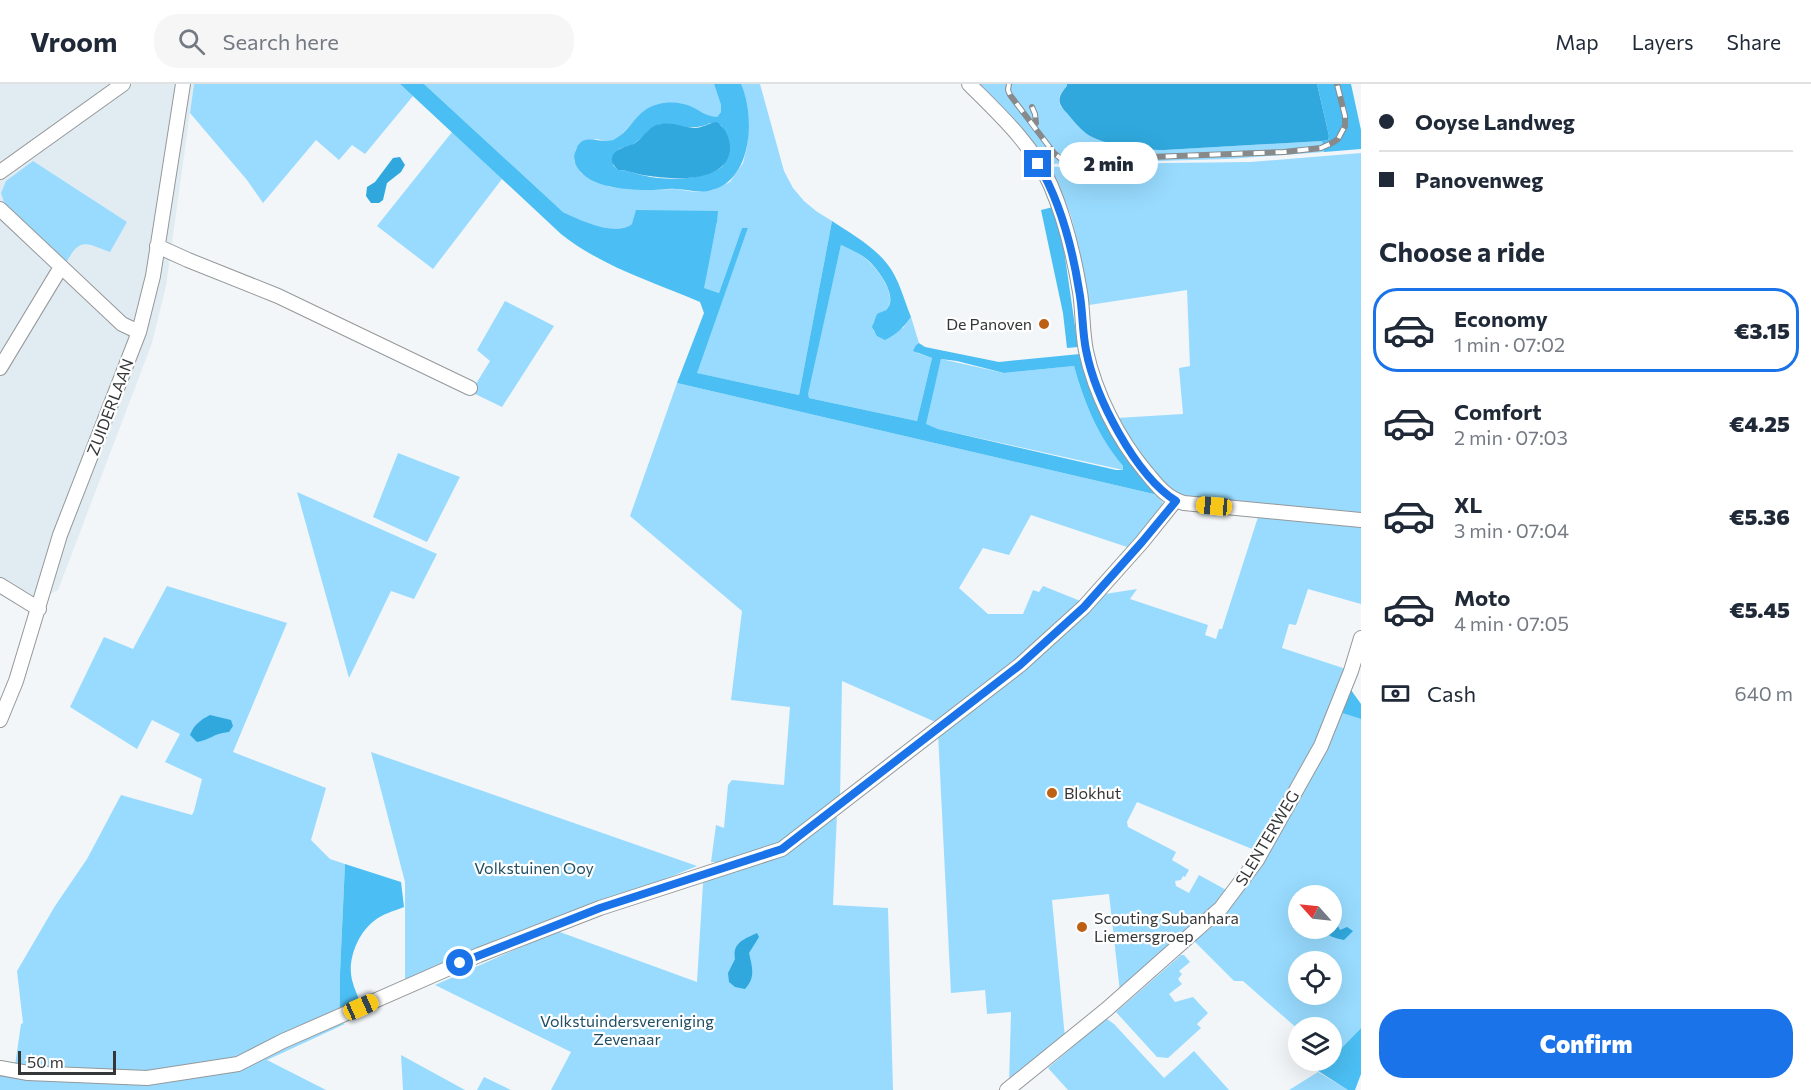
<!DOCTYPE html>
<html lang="en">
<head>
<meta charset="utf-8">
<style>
	body { margin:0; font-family:Commissioner,sans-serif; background:#f6f6f7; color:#1f2937; height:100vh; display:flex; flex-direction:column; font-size:22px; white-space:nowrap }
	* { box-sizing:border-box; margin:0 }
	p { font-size:20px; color:#747a83 }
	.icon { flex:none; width:33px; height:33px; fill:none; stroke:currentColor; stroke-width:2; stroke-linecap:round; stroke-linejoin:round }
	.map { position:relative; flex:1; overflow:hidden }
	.side { display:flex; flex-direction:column; background:#fff; width:450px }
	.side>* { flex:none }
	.banner { display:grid; align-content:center; height:132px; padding:0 18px; background:#fff }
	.needle { width:39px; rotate:297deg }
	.tools { position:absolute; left:1288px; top:801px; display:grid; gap:12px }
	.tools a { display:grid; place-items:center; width:54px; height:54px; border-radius:50%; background:#fff; box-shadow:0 6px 24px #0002; font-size:30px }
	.scale { position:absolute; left:18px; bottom:15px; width:98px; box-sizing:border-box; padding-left:6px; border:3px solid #353637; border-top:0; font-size:16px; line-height:21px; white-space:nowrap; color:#353637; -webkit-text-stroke:4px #fff; paint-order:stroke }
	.end { position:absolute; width:27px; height:27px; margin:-14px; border:8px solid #1a73e8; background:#fff; box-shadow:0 0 0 3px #fff }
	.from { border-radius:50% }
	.bubble { position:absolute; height:42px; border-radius:21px; background:#fff; box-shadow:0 6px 24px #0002; font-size:20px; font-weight:800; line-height:42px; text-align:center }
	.car { position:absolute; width:18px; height:36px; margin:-18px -9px; border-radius:8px; box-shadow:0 0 4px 2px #0007; background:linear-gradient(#f5c518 24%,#345 0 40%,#f5c518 0 76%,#345 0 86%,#f5c518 0) }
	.banner b { display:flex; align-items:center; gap:21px; height:57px; font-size:22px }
	.banner b+b { border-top:2px solid #e0e1e3 }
	.banner i { width:15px; height:15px; background:#1f2937 }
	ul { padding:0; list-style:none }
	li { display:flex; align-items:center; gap:18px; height:84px; margin:0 12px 9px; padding:0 6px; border:3px solid transparent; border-radius:24px }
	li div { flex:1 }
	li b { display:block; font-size:22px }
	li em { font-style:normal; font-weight:800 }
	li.selected { border-color:#1a73e8 }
	li>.icon { width:54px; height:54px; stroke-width:1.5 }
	h2 { padding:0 18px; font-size:27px; line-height:72px }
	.pay { display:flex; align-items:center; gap:15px; height:66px; padding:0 18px; font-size:22px }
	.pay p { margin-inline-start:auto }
	.button { display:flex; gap:12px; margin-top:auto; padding:12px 18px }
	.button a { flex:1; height:69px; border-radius:24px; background:#1a73e8; color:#fff; font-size:24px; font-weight:800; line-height:69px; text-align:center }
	header { display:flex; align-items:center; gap:36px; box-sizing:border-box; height:84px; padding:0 30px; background:#fff; border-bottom:2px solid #e0e1e3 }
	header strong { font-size:28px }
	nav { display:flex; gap:33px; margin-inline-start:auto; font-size:21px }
	.search { width:420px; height:54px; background:#f6f6f7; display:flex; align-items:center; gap:15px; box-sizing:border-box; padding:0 21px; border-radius:24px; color:#747a83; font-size:22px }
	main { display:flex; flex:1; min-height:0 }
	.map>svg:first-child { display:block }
	.built { fill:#e1ecf2 }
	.green { fill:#98dbfe; fill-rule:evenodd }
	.forest { fill:#4bbef3; fill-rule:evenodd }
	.water { fill:#30a8dd }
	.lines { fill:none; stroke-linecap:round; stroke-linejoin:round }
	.minor-casing { stroke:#95989a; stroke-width:16 }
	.minor { stroke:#fff; stroke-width:14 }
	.rail-casing { stroke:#87898b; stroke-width:6 }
	.rail { stroke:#fff; stroke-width:4; stroke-dasharray:11; stroke-linecap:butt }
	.route { stroke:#1a73e8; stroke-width:8 }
	.poi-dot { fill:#be6014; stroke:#fff; stroke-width:2 }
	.labels { text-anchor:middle; stroke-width:4.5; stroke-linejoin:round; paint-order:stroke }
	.poi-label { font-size:16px; fill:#353637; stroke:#fff; text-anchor:start }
	.street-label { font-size:16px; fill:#353637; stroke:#fff }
	.park-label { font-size:16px; fill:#204f65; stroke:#fff }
</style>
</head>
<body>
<header>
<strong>Vroom</strong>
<div class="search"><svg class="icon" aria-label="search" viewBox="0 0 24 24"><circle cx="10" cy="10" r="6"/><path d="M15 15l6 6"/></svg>Search here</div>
<nav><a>Map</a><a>Layers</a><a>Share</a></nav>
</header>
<main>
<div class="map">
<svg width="1361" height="1006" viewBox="0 0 1361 1006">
	<rect width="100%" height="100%" fill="#f2f6f8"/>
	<path class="built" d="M0,0H194L166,202L152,259L58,506L26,522L0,505Z"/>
	<path class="green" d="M194,0H400L413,12L365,70L352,61L339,76L316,56L263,119L247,96L190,29Z
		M424,0H714L721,21V28L717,33H708L702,28L645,26L618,54L609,58L597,55L580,59L576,65L574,77L581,89L610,103L653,106L675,105L696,108L713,106L730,98L743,79L747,63L748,43L741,0H760L784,87L793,104L804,117L816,127L832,137L799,311L696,289L748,144H742L719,209L703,204L717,139L632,140C615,153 580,136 563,128Z
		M979,0H1067V2C1060,10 1057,13 1061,23L1164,66L1322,57L1324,68L1228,75L1046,80L1023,49Z
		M452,48L502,95L433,185L377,142Z
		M1361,69V431L1190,416L1168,404L1136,367L1117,334L1183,330L1179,284L1190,282L1187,206L1089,221L1087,219L1080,168L1071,132L1051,83L1166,79L1250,78Z
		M33,77L127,138L110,168C85,159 80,153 66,179L5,121L1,109L6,97Z
		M841,161C848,164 856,168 862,172C874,180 895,206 889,221C884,232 869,233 874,248L903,244L911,233L919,259L916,261L917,269L932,274L917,337L809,314L807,310Z
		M505,217L554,242L502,323L471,308L490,277L477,266Z
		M941,275L1004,289L1074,282C1084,318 1098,353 1123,382V386L938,345L925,340Z
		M677,299L1158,411L1164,421L1133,465L1031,431L1009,471L983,464L959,504L988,530H1023L1033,506L1039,508L1043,502L1083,518L1021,577L940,640L842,597L840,717L789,755L743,778H711L716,741L724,744L728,701L732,696L784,701L790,623L731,616L742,527L630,432Z
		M398,369L460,393L427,458L373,433Z
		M297,408L437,470L414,515L391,507L349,594Z
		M1258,433L1361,442V520L1308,505L1296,541L1289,540L1282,564L1346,585L1316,660L1257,767L1137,718L1127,738L1128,743L1176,768L1172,776L1189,786L1185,793L1183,792L1181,796L1175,797L1176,802L1189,809L1199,791L1228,807L1206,832L1120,908L1109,810L1052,816L1065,954L1009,1001L1011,928L987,930L985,906L951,909L938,649L1019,585L1105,510L1137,505L1130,515L1208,541L1205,551L1216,555L1219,545H1222Z
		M167,502L287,539L233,668L326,704L311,756L330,775L345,780L340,889V933L262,967L195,984L109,990L15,981L21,940L23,939L17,887L55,822L87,775L121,711L192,731L194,727L202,695L165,678L180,650L152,636L137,665L70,623L104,553L133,565Z
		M1342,629L1361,635V944L1332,974V944H1299V946L1243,897H1234L1194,857L1211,844L1232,820L1257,788L1270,762L1328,661ZM1299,812H1332V844H1299ZM1299,878H1332V910H1299Z
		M371,668L697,782L405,901V798Z
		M837,729L833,821L888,824L893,1006H551L571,968L435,901L557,847L697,898L703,799L784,765Z
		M1181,871H1184L1190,878L1179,887L1182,890L1178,895L1182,900L1169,910L1175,918L1193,913L1208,929L1197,940L1201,944L1168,974L1157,973L1116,928Z
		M1107,935L1114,940L1164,994L1194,967L1229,1006H1068L1048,984L1104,936Z
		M343,939L345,940L267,976L326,1006H0V986L88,997L267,972Z
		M401,971L465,1006H403Z
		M1318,988L1348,1006H1289Z
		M484,993L511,1006H477Z"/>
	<path class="forest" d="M400,0H424L563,128C580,136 615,153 632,140L636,126L718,127L717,138L704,204L719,209L742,144H748L697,289L799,311L832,137C851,150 874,162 888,181C899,195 904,216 911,233C904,243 897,250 885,256L877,252L872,243L877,230C879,229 884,227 886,226C899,214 880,188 870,178C862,170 851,166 841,161L808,310L809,314L917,337L932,274L913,267L916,261L919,259L925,263L999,278L1080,270C1092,305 1103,341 1125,372C1135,386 1147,398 1158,411L677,299L704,229L700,218C653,198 601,182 561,150ZM941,275L957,277L1004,289L1074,282C1084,318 1098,353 1123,382V386H1116L938,345L926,340Z
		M714,0H741C755,32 753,95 712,106C699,110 688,105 676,105C668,104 660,106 653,106C630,106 590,105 577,83C574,78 573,72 576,66C582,46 603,62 615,55C627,49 634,34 645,26C658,17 678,16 692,23C702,28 706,32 717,33L721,28V21ZM710,39L721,41L728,54L723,82C706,96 667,97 646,92C636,90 628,86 618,86L613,81L619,65L632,61L660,40C676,40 695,48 710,39Z
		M1317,0H1351L1361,46V65L1324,68L1322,57L1328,56L1329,52Z
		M1053,123L1064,166L1078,263L1067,264L1063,229L1041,126Z
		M1351,606L1361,620V635L1342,629Z
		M345,780L401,798L404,823C394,827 382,830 374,837C358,849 347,876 352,896C354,905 359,914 362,923L340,933V889Z
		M1361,944V990L1355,1006H1348L1315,985L1328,977L1332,976V974Z"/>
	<path class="water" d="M1067,0H1317L1329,52L1328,56L1322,57L1164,66C1145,66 1102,61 1087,50C1079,44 1073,36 1067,29C1057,19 1057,13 1067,2Z
		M717,38C725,44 729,52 730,62C731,99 675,96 650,92C638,91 629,86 618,86C615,83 611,79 612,74C614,64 628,63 635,59C644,53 650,41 661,40C672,38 683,43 694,44C703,44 708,39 717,38Z
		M400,73L405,81L401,88L387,99L383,116L379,119H371L366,112L367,103L375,98L393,74Z
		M210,631L231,636L233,642L229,648C214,649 210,656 197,658L190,651C194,641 200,636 210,631Z
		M1332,831L1340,846L1347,843L1353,847L1344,856C1334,854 1328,852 1322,845L1332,844Z
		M757,849L759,853L749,869C752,883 756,893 745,905L735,903L729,898L728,889L735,875C732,859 744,855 757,849Z"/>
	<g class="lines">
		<defs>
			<path id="minor" d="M969,0C1000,31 1033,61 1051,102C1065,135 1074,172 1080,208C1083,227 1082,247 1086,267C1095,309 1118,355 1146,388C1157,401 1166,414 1184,419L1361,436
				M0,88L123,0
				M0,125L122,240L139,248
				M157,162L188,176L278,212L470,304
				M0,284L61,183
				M0,501L39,525
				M0,636L16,597L60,451L139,248L153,192L183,0
				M0,984L28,989L147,994L238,980L283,957L479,871L600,824L782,765L1020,581L1084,523L1142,458L1175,417
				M1007,1006L1107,925L1221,824L1257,776L1321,662L1351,587L1361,554"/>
		</defs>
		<use href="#minor" class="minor-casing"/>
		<use href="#minor" class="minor"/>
		<defs>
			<path id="rail" d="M1009,0L1008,6L1010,11L1054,69L1060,74L1069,76L1284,68L1321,64L1332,59L1338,55L1345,42V32L1337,0
				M1032,23L1035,30L1036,39"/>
		</defs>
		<use href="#rail" class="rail-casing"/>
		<use href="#rail" class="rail"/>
	</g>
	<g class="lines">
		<path class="route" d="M460,879L600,824L782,765L1020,581L1084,523L1142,458L1176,417C1135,391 1095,313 1086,266C1082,246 1083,226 1079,206C1072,162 1061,119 1038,80"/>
	</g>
	<g class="poi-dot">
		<circle cx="1044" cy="240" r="6"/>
		<circle cx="1052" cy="709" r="6"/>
		<circle cx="1082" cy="843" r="6"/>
	</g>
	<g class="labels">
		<g class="poi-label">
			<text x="1032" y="246" text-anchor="end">De Panoven</text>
			<text x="1064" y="715">Blokhut</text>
			<text x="1094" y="840">Scouting Subanhara<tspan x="1094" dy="18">Liemersgroep</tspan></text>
		</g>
		<g class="street-label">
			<text transform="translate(110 323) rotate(-69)" y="6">ZUIDERLAAN</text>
			<text transform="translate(1267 754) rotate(-59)" y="6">SLENTERWEG</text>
		</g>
		<g class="park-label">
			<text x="534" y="790">Volkstuinen Ooy</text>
			<text x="627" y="943">Volkstuindersvereniging<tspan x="627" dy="18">Zevenaar</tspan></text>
		</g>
	</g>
</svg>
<div class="tools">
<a><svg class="needle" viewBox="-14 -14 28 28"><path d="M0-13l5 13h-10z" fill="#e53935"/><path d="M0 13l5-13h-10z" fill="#747a83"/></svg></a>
<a><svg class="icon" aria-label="locate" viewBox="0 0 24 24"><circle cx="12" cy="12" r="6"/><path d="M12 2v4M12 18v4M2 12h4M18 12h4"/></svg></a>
<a><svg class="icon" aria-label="layers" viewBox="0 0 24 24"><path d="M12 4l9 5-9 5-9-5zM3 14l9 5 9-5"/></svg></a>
</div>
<div class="scale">50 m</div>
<i class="end from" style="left:460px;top:879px"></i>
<i class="end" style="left:1038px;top:80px"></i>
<div class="bubble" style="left:1059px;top:58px;width:99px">2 min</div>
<i class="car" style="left:1214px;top:422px;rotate:275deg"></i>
<i class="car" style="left:361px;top:923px;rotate:66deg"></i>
</div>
<section class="side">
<div class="banner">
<b><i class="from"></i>Ooyse Landweg</b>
<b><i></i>Panovenweg</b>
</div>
<h2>Choose a ride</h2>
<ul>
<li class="selected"><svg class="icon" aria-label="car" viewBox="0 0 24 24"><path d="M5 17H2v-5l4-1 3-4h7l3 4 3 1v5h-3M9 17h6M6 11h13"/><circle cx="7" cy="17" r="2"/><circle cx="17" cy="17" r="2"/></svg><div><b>Economy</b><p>1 min · 07:02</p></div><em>€3.15</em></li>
<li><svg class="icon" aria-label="car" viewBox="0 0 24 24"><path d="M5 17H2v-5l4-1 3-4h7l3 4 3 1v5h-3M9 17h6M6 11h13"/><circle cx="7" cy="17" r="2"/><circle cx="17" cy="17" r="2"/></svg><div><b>Comfort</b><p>2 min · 07:03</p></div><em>€4.25</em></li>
<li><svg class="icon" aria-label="car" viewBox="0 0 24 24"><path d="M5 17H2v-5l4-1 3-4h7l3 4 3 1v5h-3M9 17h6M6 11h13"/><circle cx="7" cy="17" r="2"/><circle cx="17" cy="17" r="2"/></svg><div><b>XL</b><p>3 min · 07:04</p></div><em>€5.36</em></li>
<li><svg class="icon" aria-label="car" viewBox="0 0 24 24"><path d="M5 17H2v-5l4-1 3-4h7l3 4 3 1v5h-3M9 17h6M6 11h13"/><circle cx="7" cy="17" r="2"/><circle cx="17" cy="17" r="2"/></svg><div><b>Moto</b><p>4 min · 07:05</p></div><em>€5.45</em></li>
</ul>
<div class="pay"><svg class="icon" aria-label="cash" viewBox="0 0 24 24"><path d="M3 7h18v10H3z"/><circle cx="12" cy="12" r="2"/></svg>Cash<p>640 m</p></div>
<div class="button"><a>Confirm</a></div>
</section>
</main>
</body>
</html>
